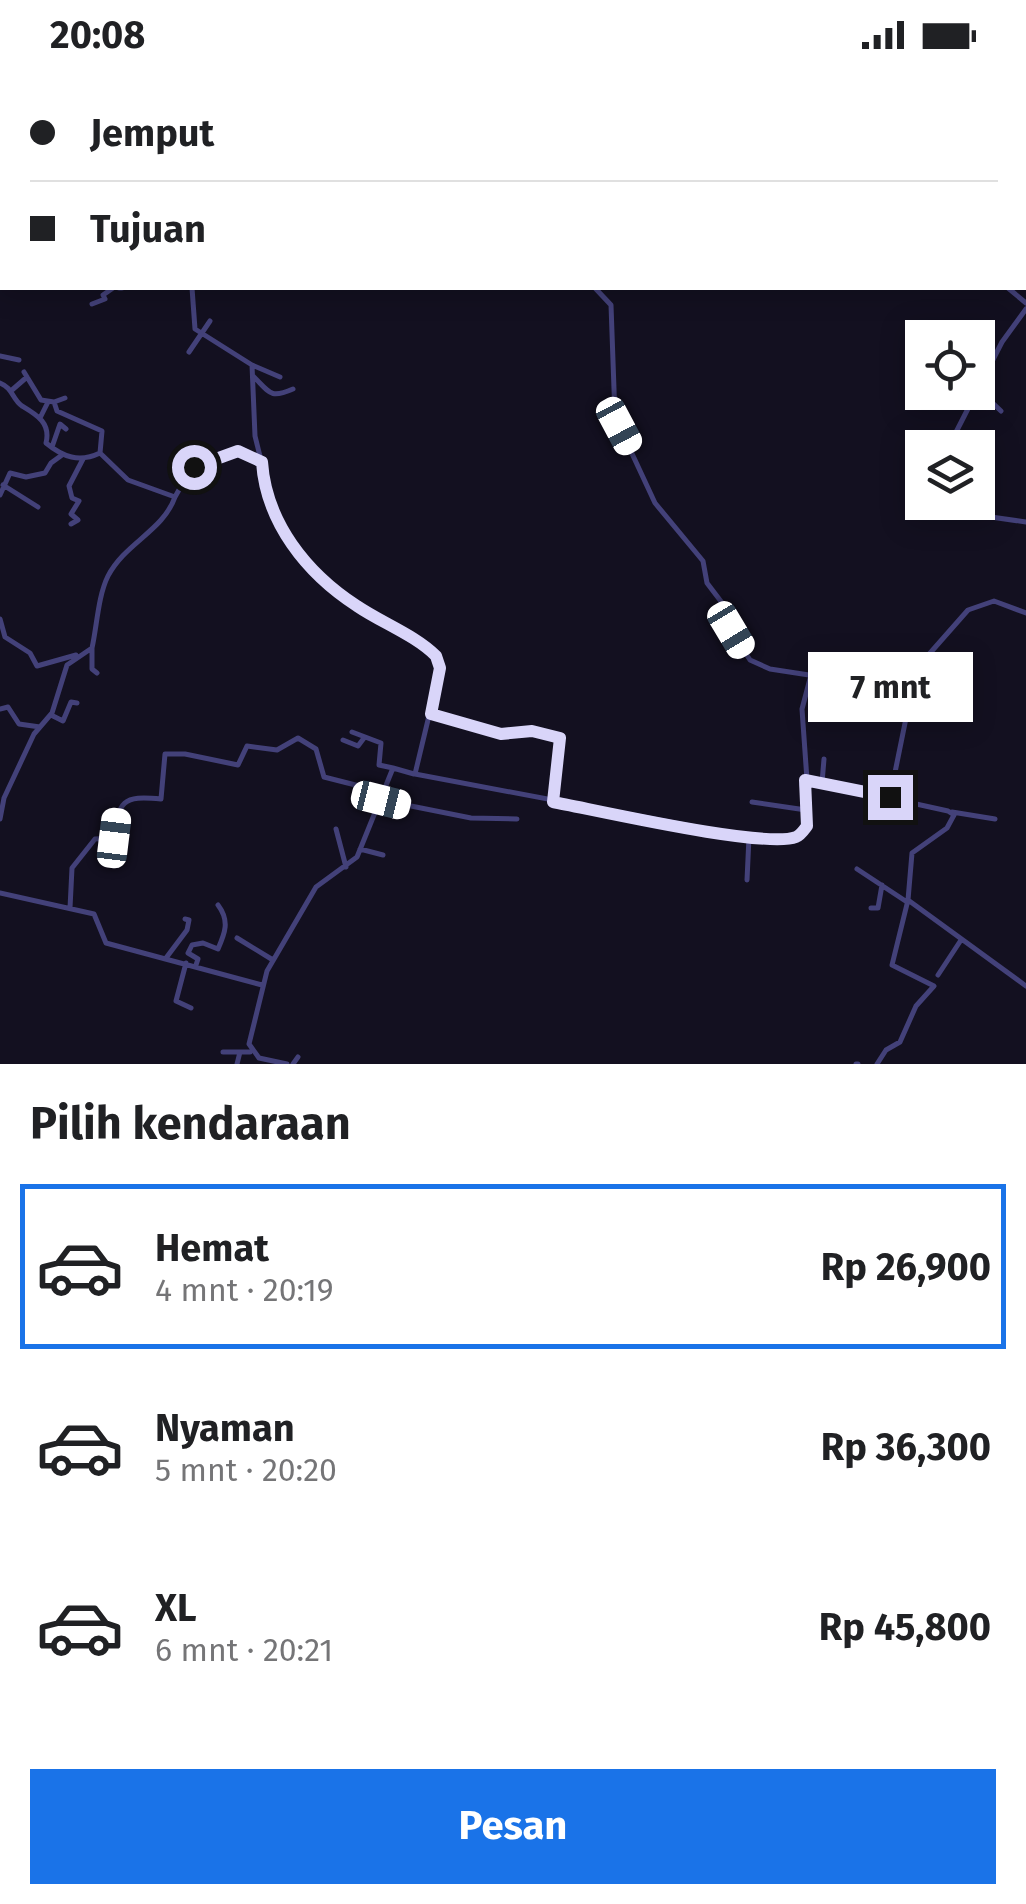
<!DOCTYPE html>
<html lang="id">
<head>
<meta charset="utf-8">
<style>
	body { margin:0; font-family:"Fira Sans",sans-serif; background:#f6f6f6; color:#202124; height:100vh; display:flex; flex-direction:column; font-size:38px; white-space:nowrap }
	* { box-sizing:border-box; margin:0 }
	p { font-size:32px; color:#757577 }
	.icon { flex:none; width:55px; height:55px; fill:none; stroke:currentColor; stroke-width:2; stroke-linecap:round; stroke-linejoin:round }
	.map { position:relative; height:994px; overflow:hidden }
	.drawer { display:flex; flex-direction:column; background:#fff; flex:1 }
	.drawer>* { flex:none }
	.banner { position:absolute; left:0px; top:0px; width:1028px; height:220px; box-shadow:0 5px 25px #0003; display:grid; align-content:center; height:220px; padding:0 30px; background:#fff }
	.tools { position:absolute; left:905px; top:250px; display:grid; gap:20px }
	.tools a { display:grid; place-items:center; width:90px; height:90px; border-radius:0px; background:#fff; box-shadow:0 5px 25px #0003; font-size:50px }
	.end { position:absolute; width:45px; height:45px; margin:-22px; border:12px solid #d9d5f9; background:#111; box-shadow:0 0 0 5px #111 }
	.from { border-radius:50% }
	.bubble { position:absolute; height:70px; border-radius:0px; background:#fff; box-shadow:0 5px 25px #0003; font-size:32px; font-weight:700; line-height:70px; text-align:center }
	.car { position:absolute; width:30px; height:60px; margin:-30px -15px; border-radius:12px; box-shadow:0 0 8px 2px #0007; background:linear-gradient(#fff 24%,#345 0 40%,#fff 0 76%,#345 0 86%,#fff 0) }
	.banner b { display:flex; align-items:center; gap:35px; height:95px; font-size:38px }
	.banner b+b { border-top:2px solid #e0e0e0 }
	.banner i { width:25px; height:25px; background:#202124 }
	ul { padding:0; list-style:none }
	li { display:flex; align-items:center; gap:30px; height:165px; margin:0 20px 15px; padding:0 10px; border:5px solid transparent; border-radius:0px }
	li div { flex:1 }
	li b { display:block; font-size:38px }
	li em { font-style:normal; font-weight:700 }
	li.active { border-color:#1a73e8 }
	li>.icon { width:90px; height:90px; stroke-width:1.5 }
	h2 { padding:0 30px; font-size:45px; line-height:120px }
	.cta { display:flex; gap:20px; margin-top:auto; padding:20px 30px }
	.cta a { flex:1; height:115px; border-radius:0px; background:#1a73e8; color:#fff; font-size:40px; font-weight:700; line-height:115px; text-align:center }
	.status { display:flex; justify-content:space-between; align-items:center; height:70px; padding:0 50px; background:#fff; direction:ltr }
	.status svg { height:28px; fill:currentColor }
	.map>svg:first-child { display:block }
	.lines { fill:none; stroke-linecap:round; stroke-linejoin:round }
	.minor { stroke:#434179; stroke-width:5 }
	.route { stroke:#d9d5f9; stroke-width:12 }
</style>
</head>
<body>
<div class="status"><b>20:08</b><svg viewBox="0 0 49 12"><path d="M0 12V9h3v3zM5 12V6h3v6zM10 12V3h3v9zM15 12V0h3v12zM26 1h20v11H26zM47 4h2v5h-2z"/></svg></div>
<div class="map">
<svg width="1026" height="994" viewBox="0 0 1026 994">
	<rect width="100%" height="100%" fill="#131020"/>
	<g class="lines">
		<path class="minor" d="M356,0L360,2
			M476,0L479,2
			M565,0L567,2
			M820,0L825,2
			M975,0L978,2
			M90,2L91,0
			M380,2L382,0
			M451,2L452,0
			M866,2H886
			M939,2L940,0
			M960,2L964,0
			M1025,50H1026
			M0,98L2,99
			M119,218H122
			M192,218L195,259L252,295L255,366L277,455L293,477L352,534L436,586L439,604L415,704L749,767C765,768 809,775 808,749C808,738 803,726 802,715L807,710L948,741L954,745L947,758L912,783L908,830L1026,916
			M595,218L611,235L615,347L655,433L703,491L707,513L726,538L731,560L750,590L770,599L809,605L820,596L915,599
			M1008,218L1026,233
			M92,234L105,229L103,225L113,218
			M189,282L210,251
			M978,284L992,292
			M0,286L19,290
			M252,295L280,307
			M24,302L41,330L54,332L65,328
			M253,306C270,323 270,329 293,319
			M0,313C13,318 12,329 22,336C37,345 51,353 46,373C63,387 79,393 100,383L128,410L175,427L190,400L220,386L238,381L262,391
			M12,320L27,307
			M980,321L1001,341
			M54,332L57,341L102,361L100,383
			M40,348L48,332
			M52,377L60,354L66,359
			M953,378L952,370L1002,272L1026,239
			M3,415L38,437
			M0,425L10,403L26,407L45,403L51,393L62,385
			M970,432L984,446L1026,452
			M71,454L78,450L71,444L79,431L72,428L69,416L83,389
			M0,549L5,567L30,583L37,596L76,585
			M92,578V599L97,603
			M0,639L8,637L19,654L40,657
			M431,643L501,665L532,661L560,668L553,732
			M51,645L63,651L71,632L77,633
			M352,662L381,673L379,695L393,698
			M343,670L358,676L364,668
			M807,710L802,639L811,605
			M822,713L824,689
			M890,727L916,599L968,540L994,531L1026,543
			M381,730L471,748L517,749
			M752,732L806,740
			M952,742L995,749
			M0,749L4,728L34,664L52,643L67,595L92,578C97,556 98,526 108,506C125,473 163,461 175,427
			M336,759L346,797
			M360,779L383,785
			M857,799L907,832
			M747,810L749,767
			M0,823L94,844L106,873L262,915
			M70,838L72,798L95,769L114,768C119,731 122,725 161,729L165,684H185L238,695L247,676L277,680L298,668L316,679L324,707L383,722
			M871,838H878L882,815
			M237,868L273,890
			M166,888L187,860L189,850L185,849
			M186,893L176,931L191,938
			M196,895L198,889L188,883L192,875L203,873L218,879C225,863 230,851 218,835
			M938,905L961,870
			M223,982H250
			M237,994L240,982
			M287,994L259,988L249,974L267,901L316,817L357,787L393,698L414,704
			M293,994L298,987
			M856,994H858
			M877,994L886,980L900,972L916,936L934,916L892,895L908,830"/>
	</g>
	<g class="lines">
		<path class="route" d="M194,397L238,381L262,392C266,452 306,503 357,536C382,553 415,565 436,586L440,598L431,644L501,664L532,661L560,668L553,732C596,740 765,779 796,767C801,765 804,760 807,756L805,710L890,727"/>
	</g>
</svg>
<div class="tools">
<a><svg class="icon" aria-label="locate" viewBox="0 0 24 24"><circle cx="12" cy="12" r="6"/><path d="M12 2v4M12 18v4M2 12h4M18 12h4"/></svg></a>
<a><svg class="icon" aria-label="layers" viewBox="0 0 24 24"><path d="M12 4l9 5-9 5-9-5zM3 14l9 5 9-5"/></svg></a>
</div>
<i class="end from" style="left:194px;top:397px"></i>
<i class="end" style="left:890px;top:727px"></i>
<div class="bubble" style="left:808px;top:582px;width:165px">7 mnt</div>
<i class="car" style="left:619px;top:356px;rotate:152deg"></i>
<i class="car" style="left:731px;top:560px;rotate:149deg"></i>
<i class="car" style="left:381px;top:730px;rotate:104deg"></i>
<i class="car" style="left:114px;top:768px;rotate:7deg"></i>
<div class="banner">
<b><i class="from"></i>Jemput</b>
<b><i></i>Tujuan</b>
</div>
</div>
<section class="drawer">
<h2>Pilih kendaraan</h2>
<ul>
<li class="active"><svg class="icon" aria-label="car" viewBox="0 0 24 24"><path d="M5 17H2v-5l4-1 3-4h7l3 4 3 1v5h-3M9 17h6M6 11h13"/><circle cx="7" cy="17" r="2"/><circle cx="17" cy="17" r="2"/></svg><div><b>Hemat</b><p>4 mnt · 20:19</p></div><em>Rp 26,900</em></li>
<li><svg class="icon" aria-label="car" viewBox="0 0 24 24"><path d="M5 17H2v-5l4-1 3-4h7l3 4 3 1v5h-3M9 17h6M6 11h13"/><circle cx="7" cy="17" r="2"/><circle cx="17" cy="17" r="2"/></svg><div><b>Nyaman</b><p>5 mnt · 20:20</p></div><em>Rp 36,300</em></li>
<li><svg class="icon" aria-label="car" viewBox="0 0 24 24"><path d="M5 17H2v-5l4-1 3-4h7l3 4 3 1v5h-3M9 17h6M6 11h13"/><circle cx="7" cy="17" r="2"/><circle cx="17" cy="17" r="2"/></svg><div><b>XL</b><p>6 mnt · 20:21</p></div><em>Rp 45,800</em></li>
</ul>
<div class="cta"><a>Pesan</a></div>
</section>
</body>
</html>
